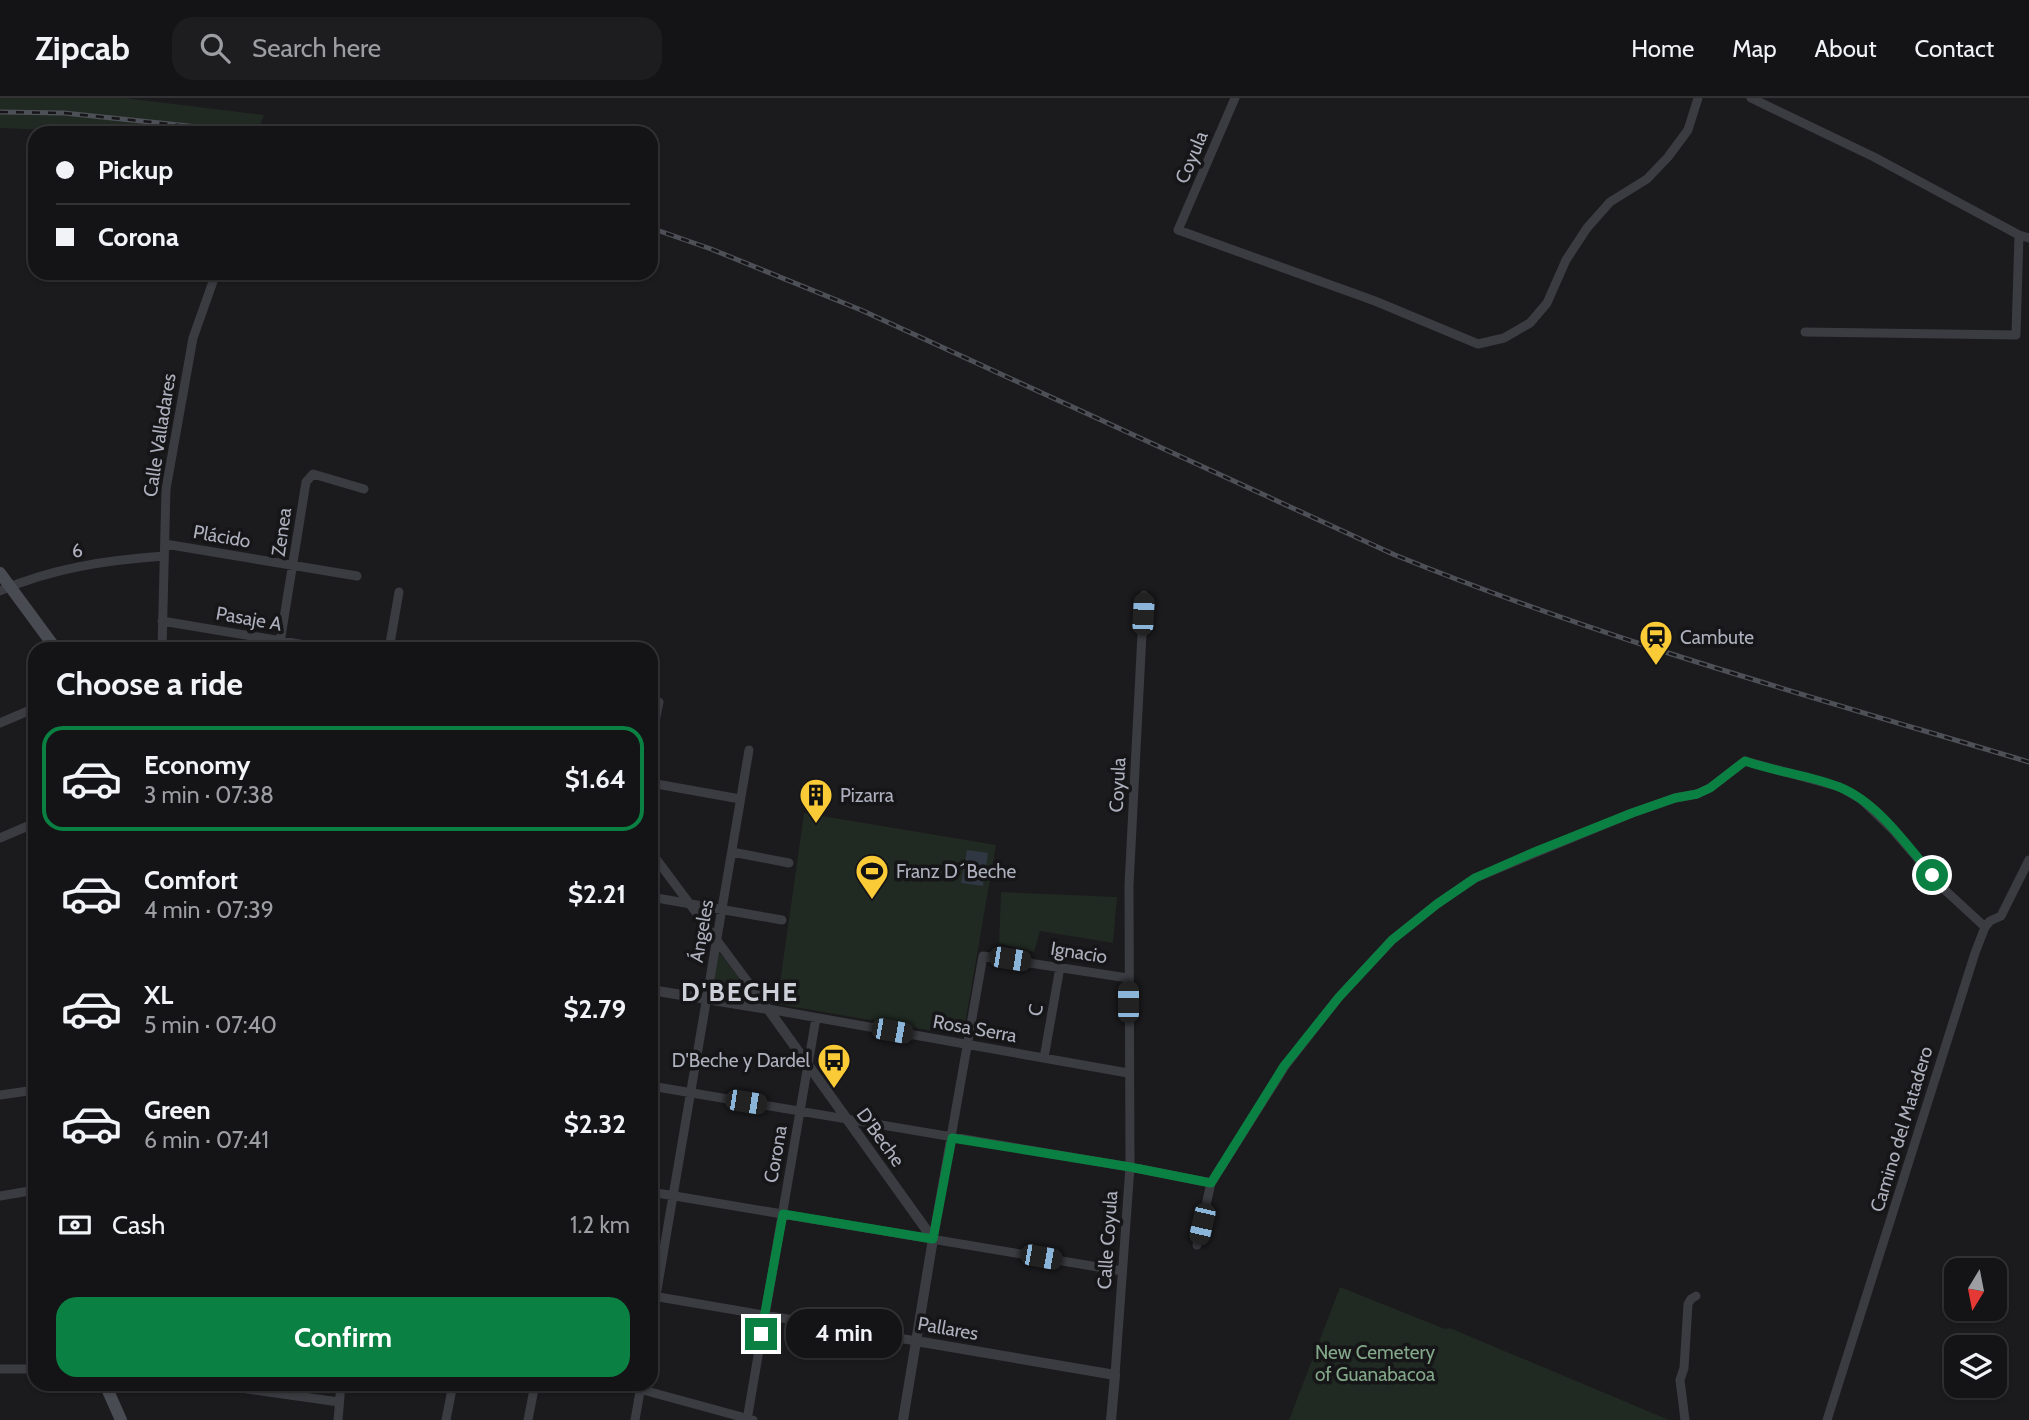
<!DOCTYPE html>
<html lang="en">
<head>
<meta charset="utf-8">
<style>
	body { margin:0; font-family:Cabin,sans-serif; background:#1d1d1f; color:#f1f3f6; height:100vh; display:flex; flex-direction:column; font-size:26px; white-space:nowrap }
	* { box-sizing:border-box; margin:0 }
	p { font-size:23px; color:#9d9ea1 }
	.icon { flex:none; width:38px; height:38px; fill:none; stroke:currentColor; stroke-width:2; stroke-linecap:round; stroke-linejoin:round }
	.map { position:relative; flex:1; overflow:hidden }
	.drawer { position:absolute; left:28px; top:544px; width:630px; height:749px; display:flex; flex-direction:column; background:#141416; border-radius:21px; box-shadow:0 2px 5px #0004,0 0 0 2px #333335 }
	.drawer>* { flex:none }
	.top-card { position:absolute; left:28px; top:28px; width:630px; height:154px; border-radius:21px; box-shadow:0 2px 5px #0004,0 0 0 2px #333335; display:grid; align-content:center; height:154px; padding:0 28px; background:#141416 }
	.needle { width:46px; rotate:190deg }
	.fabs { position:absolute; left:1944px; top:1160px; display:grid; gap:14px }
	.fabs a { display:grid; place-items:center; width:63px; height:63px; border-radius:14px; background:#141416; box-shadow:0 2px 5px #0004,0 0 0 2px #333335; font-size:35px }
	.end { position:absolute; width:32px; height:32px; margin:-16px; border:9px solid #0b8043; background:#fff; box-shadow:0 0 0 4px #fff }
	.from { border-radius:50% }
	.bubble { position:absolute; height:49px; border-radius:21px; background:#141416; box-shadow:0 2px 5px #0004,0 0 0 2px #333335; font-size:23px; font-weight:800; line-height:49px; text-align:center }
	.car { position:absolute; width:21px; height:42px; margin:-21px -10px; border-radius:9px; box-shadow:0 0 5px 2px #0007; background:linear-gradient(#222 24%,#8ab4d8 0 40%,#222 0 76%,#8ab4d8 0 86%,#222 0) }
	.top-card b { display:flex; align-items:center; gap:24px; height:66px; font-size:26px }
	.top-card b+b { border-top:2px solid #333335 }
	.top-card i { width:18px; height:18px; background:#f1f3f6 }
	ul { padding:0; list-style:none }
	li { display:flex; align-items:center; gap:21px; height:105px; margin:0 14px 10px; padding:0 14px; border:4px solid transparent; border-radius:21px }
	li div { flex:1 }
	li b { display:block; font-size:26px }
	li em { font-style:normal; font-weight:800 }
	li.on { border-color:#0b8043 }
	li>.icon { width:63px; height:63px; stroke-width:1.5 }
	h2 { padding:0 28px; font-size:32px; line-height:84px }
	.pay { display:flex; align-items:center; gap:18px; height:77px; padding:0 28px; font-size:26px }
	.pay p { margin-inline-start:auto }
	.cta { display:flex; gap:14px; margin-top:auto; padding:14px 28px }
	.cta a { flex:1; height:80px; border-radius:21px; background:#0b8043; color:#fff; font-size:28px; font-weight:800; line-height:80px; text-align:center }
	header { display:flex; align-items:center; gap:42px; box-sizing:border-box; height:98px; padding:0 35px; background:#141416; border-bottom:2px solid #333335 }
	header strong { font-size:33px }
	nav { display:flex; gap:38px; margin-inline-start:auto; font-size:24px }
	.search { width:490px; height:63px; background:#1d1d1f; display:flex; align-items:center; gap:18px; box-sizing:border-box; padding:0 24px; border-radius:21px; color:#9d9ea1; font-size:26px }
	.map>svg:first-child { display:block }
	.green { fill:#202922 }
	.water { fill:#2f3842 }
	.lines { fill:none; stroke-linecap:round; stroke-linejoin:round }
	.minor { stroke:#3b3c42; stroke-width:9 }
	.tertiary { stroke:#3b3c42; stroke-width:10 }
	.secondary { stroke:#494b52; stroke-width:12 }
	.rail-casing { stroke:#4e5057; stroke-width:5 }
	.rail { stroke:#161518; stroke-width:2.5; stroke-dasharray:8; stroke-linecap:butt }
	.route { stroke:#0b8043; stroke-width:9 }
	.labels { text-anchor:middle; stroke-width:7; stroke-linejoin:round; paint-order:stroke }
	.street-label { font-size:19px; fill:#adb0bd; stroke:#161518 }
	.poi-label { font-size:19px; fill:#adb0bd; stroke:#161518; text-anchor:start }
	.park-label { font-size:19px; fill:#83a889; stroke:#161518 }
	.district-label { font-size:26px; font-weight:bold; letter-spacing:2px; fill:#ced0d9; stroke:#161518 }
</style>
</head>
<body>
<header>
<strong>Zipcab</strong>
<div class="search"><svg class="icon" aria-label="search" viewBox="0 0 24 24"><circle cx="10" cy="10" r="6"/><path d="M15 15l6 6"/></svg>Search here</div>
<nav><a>Home</a><a>Map</a><a>About</a><a>Contact</a></nav>
</header>
<div class="map">
<svg width="2029" height="1322" viewBox="0 0 2029 1322">
	<rect width="100%" height="100%" fill="#1b1a1d"/>
	<path class="green" d="M0,0H125L264,17L257,35H118L0,30Z
		M804,715L996,747L963,938L777,906Z
		M1001,794L1117,799L1113,845L1040,833L1034,854L999,845Z
		M718,853L762,908L710,899Z
		M1340,1189L1445,1231L1450,1230L1669,1322H1289Z"/>
	<path class="water" d="M967,752L988,755L983,788L961,785Z"/>
	<g class="lines">
		<path class="minor" d="M1235,0L1178,132L1375,203L1478,246L1504,240L1530,225L1547,205L1566,162L1587,130L1610,104L1647,81L1668,59L1688,32L1698,0
			M1751,0L1874,59L2019,137L2029,140
			M1805,234L2016,237L2019,137
			M165,446L357,478
			M0,493C52,470 108,462 164,458
			M162,523L329,551
			M162,551L166,391L193,240L216,175
			M279,551L306,384L313,376L364,391
			M389,551L399,494
			M0,625L35,610
			M651,645L659,604
			M651,685L740,701
			M0,740L35,725
			M651,754L768,911L1128,975
			M732,754L789,765
			M651,799L782,822
			M33,865L35,845
			M1044,960L1060,869
			M651,988L1130,1069L1211,1085
			M0,997L35,992
			M651,1094L1122,1173
			M0,1098L35,1092
			M933,1141L983,858L1128,880
			M1197,1147L1211,1085L1285,968L1339,899L1392,842L1437,806L1475,780L1632,715L1675,700L1697,696L1710,690L1745,663L1840,689L1862,702L1893,732L1946,793L1985,829
			M653,1198L916,1243
			M651,1227L749,652
			M0,1271H35
			M1115,1277L1130,1069L1129,787L1144,497
			M212,1286L339,1304
			M621,1286L753,1322
			M338,1322L341,1286
			M446,1322L453,1286
			M528,1322L535,1286
			M635,1322L641,1288
			M747,1322L816,920
			M1685,1322L1680,1282L1684,1270L1688,1206L1691,1201L1696,1198
			M1827,1322L1975,855L1985,829L1990,823L2001,818L2029,762"/>
		<path class="tertiary" d="M651,892L768,911L933,1141L903,1322
			M916,1243L1115,1277L1111,1322"/>
		<path class="secondary" d="M0,475L56,551
			M105,1286L121,1322"/>
		<defs>
			<path id="rail" d="M0,14L64,15L256,35
				M651,130L711,151L861,212L1395,457C1601,541 1816,600 2029,664"/>
		</defs>
		<use href="#rail" class="rail-casing"/>
		<use href="#rail" class="rail"/>
	</g>
	<g class="lines">
		<path class="route" d="M761,1236L783,1116L933,1141L952,1040L1130,1069L1211,1085L1284,968L1339,899L1392,842L1437,806L1475,780L1532,755L1632,715L1675,700L1697,696L1710,690L1745,663C1776,674 1809,677 1839,689C1876,703 1907,747 1932,777"/>
	</g>
	<defs>
		<symbol id="station-pin" viewBox="-11 -11 22 30"><path d="M0 17L-7.5 6A9.5 9.5 0 1 1 7.5 6Z" fill="#facb36" stroke="#161518"/><path d="M-3-6H3Q5-6 5-4V2Q5 4 3 4L4.5 6H3L1.5 4h-3L-3 6H-4.5L-3 4Q-5 4-5 2V-4Q-5-6-3-6ZM-3.5-4v3h7v-3ZM-3.5 1v1.5H-2V1ZM2 1v1.5H3.5V1Z" fill="#111"/></symbol>
		<symbol id="building-pin" viewBox="-11 -11 22 30"><path d="M0 17L-7.5 6A9.5 9.5 0 1 1 7.5 6Z" fill="#facb36" stroke="#161518"/><path d="M-4-6H4V6H1V3H-1V6H-4ZM-2.5-4.3h1.7v1.8h-1.7ZM.8-4.3h1.7v1.8H.8ZM-2.5-1h1.7V.8h-1.7ZM.8-1h1.7V.8H.8Z" fill="#111"/></symbol>
		<symbol id="stadium-pin" viewBox="-11 -11 22 30"><path d="M0 17L-7.5 6A9.5 9.5 0 1 1 7.5 6Z" fill="#facb36" stroke="#161518"/><path d="M0-5a6.5 5 0 1 0 0 10a6.5 5 0 1 0 0-10ZM-3.5-1.8h7v3.6h-7Z" fill="#111"/></symbol>
		<symbol id="bus-pin" viewBox="-11 -11 22 30"><path d="M0 17L-7.5 6A9.5 9.5 0 1 1 7.5 6Z" fill="#facb36" stroke="#161518"/><path d="M-5-6H5V4H4V6H2V4H-2V6H-4V4H-5ZM-3.5-4V0h7V-4ZM-3.5 1.2v1.5H-2V1.2ZM2 1.2v1.5H3.5V1.2Z" fill="#111"/></symbol>
	</defs>
	<g fill-rule="evenodd">
		<use href="#station-pin" x="1637" y="520" width="38" height="52"/>
		<use href="#building-pin" x="797" y="678" width="38" height="52"/>
		<use href="#stadium-pin" x="853" y="754" width="38" height="52"/>
		<use href="#bus-pin" x="815" y="943" width="38" height="52"/>
	</g>
	<g class="labels">
		<g class="street-label">
			<text transform="translate(1191 59) rotate(-67)" y="7">Coyula</text>
			<text transform="translate(159 337) rotate(-81)" y="7">Calle Valladares</text>
			<text transform="translate(281 434) rotate(-82)" y="7">Zenea</text>
			<text transform="translate(222 438) rotate(10)" y="7">Plácido</text>
			<text transform="translate(77 452) rotate(-11)" y="7">6</text>
			<text transform="translate(249 520) rotate(10)" y="7">Pasaje A</text>
			<text transform="translate(1117 687) rotate(-87)" y="7">Coyula</text>
			<text transform="translate(701 833) rotate(-80)" y="7">Ángeles</text>
			<text transform="translate(1079 854) rotate(9)" y="7">Ignacio</text>
			<text transform="translate(1035 912) rotate(-80)" y="7">C</text>
			<text transform="translate(975 930) rotate(10)" y="7">Rosa Serra</text>
			<text transform="translate(1901 1031) rotate(-73)" y="7">Camino del Matadero</text>
			<text transform="translate(881 1039) rotate(54)" y="7">D'Beche</text>
			<text transform="translate(775 1056) rotate(-80)" y="7">Corona</text>
			<text transform="translate(1107 1142) rotate(-86)" y="7">Calle Coyula</text>
			<text transform="translate(948 1230) rotate(10)" y="7">Pallares</text>
		</g>
		<g class="poi-label">
			<text x="1680" y="546">Cambute</text>
			<text x="840" y="704">Pizarra</text>
			<text x="896" y="780">Franz D´Beche</text>
			<text x="810" y="969" text-anchor="end">D'Beche y Dardel</text>
		</g>
		<g class="park-label">
			<text x="1375" y="1261">New Cemetery<tspan x="1375" dy="22">of Guanabacoa</tspan></text>
		</g>
		<g class="district-label">
			<text x="740" y="903">D'BECHE</text>
		</g>
	</g>
</svg>
<div class="fabs">
<a><svg class="needle" viewBox="-14 -14 28 28"><path d="M0-13l5 13h-10z" fill="#e53935"/><path d="M0 13l5-13h-10z" fill="#9d9ea1"/></svg></a>
<a><svg class="icon" aria-label="layers" viewBox="0 0 24 24"><path d="M12 4l9 5-9 5-9-5zM3 14l9 5 9-5"/></svg></a>
</div>
<i class="end from" style="left:1932px;top:777px"></i>
<i class="end" style="left:761px;top:1236px"></i>
<div class="bubble" style="left:786px;top:1211px;width:116px">4 min</div>
<i class="car" style="left:1143px;top:516px;rotate:3deg"></i>
<i class="car" style="left:1010px;top:861px;rotate:99deg"></i>
<i class="car" style="left:1128px;top:904px;rotate:0deg"></i>
<i class="car" style="left:892px;top:933px;rotate:100deg"></i>
<i class="car" style="left:746px;top:1004px;rotate:99deg"></i>
<i class="car" style="left:1202px;top:1126px;rotate:193deg"></i>
<i class="car" style="left:1041px;top:1159px;rotate:100deg"></i>
<div class="top-card">
<b><i class="from"></i>Pickup</b>
<b><i></i>Corona</b>
</div>
<section class="drawer">
<h2>Choose a ride</h2>
<ul>
<li class="on"><svg class="icon" aria-label="car" viewBox="0 0 24 24"><path d="M5 17H2v-5l4-1 3-4h7l3 4 3 1v5h-3M9 17h6M6 11h13"/><circle cx="7" cy="17" r="2"/><circle cx="17" cy="17" r="2"/></svg><div><b>Economy</b><p>3 min · 07:38</p></div><em>$1.64</em></li>
<li><svg class="icon" aria-label="car" viewBox="0 0 24 24"><path d="M5 17H2v-5l4-1 3-4h7l3 4 3 1v5h-3M9 17h6M6 11h13"/><circle cx="7" cy="17" r="2"/><circle cx="17" cy="17" r="2"/></svg><div><b>Comfort</b><p>4 min · 07:39</p></div><em>$2.21</em></li>
<li><svg class="icon" aria-label="car" viewBox="0 0 24 24"><path d="M5 17H2v-5l4-1 3-4h7l3 4 3 1v5h-3M9 17h6M6 11h13"/><circle cx="7" cy="17" r="2"/><circle cx="17" cy="17" r="2"/></svg><div><b>XL</b><p>5 min · 07:40</p></div><em>$2.79</em></li>
<li><svg class="icon" aria-label="car" viewBox="0 0 24 24"><path d="M5 17H2v-5l4-1 3-4h7l3 4 3 1v5h-3M9 17h6M6 11h13"/><circle cx="7" cy="17" r="2"/><circle cx="17" cy="17" r="2"/></svg><div><b>Green</b><p>6 min · 07:41</p></div><em>$2.32</em></li>
</ul>
<div class="pay"><svg class="icon" aria-label="cash" viewBox="0 0 24 24"><path d="M3 7h18v10H3z"/><circle cx="12" cy="12" r="2"/></svg>Cash<p>1.2 km</p></div>
<div class="cta"><a>Confirm</a></div>
</section>
</div>
</body>
</html>
